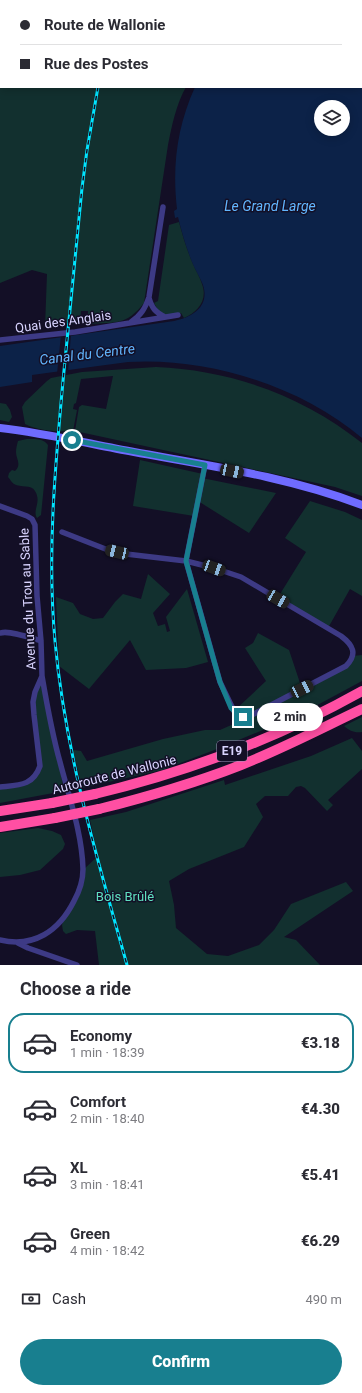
<!DOCTYPE html>
<html lang="en">
<head>
<meta charset="utf-8">
<style>
	body { margin:0; font-family:Roboto,sans-serif; background:#f7f7f7; color:#2b2b33; height:100vh; display:flex; flex-direction:column; font-size:15px; white-space:nowrap }
	* { box-sizing:border-box; margin:0 }
	p { font-size:13px; color:#7c7c81 }
	.icon { flex:none; width:22px; height:22px; fill:none; stroke:currentColor; stroke-width:2; stroke-linecap:round; stroke-linejoin:round }
	.map { position:relative; height:965px; overflow:hidden }
	.drawer { display:flex; flex-direction:column; background:#fff; flex:1 }
	.drawer>* { flex:none }
	.banner { position:absolute; left:0px; top:0px; width:362px; height:88px; box-shadow:0 2px 10px #0003; display:grid; align-content:center; height:88px; padding:0 20px; background:#fff }
	.tools { position:absolute; left:314px; top:100px; display:grid; gap:8px }
	.tools a { display:grid; place-items:center; width:36px; height:36px; border-radius:50%; background:#fff; box-shadow:0 2px 10px #0003; font-size:20px }
	.end { position:absolute; width:18px; height:18px; margin:-9px; border:5px solid #187f8f; background:#fff; box-shadow:0 0 0 2px #fff }
	.from { border-radius:50% }
	.bubble { position:absolute; height:28px; border-radius:14px; background:#fff; box-shadow:0 2px 10px #0003; font-size:13px; font-weight:800; line-height:28px; text-align:center }
	.car { position:absolute; width:12px; height:24px; margin:-12px -6px; border-radius:5px; box-shadow:0 0 3px 1px #0007; background:linear-gradient(#222 24%,#8ab4d8 0 40%,#222 0 76%,#8ab4d8 0 86%,#222 0) }
	.banner b { display:flex; align-items:center; gap:14px; height:38px; font-size:15px }
	.banner b+b { border-top:1px solid #e1e1e2 }
	.banner i { width:10px; height:10px; background:#2b2b33 }
	ul { padding:0; list-style:none }
	li { display:flex; align-items:center; gap:12px; height:60px; margin:0 8px 6px; padding:0 12px; border:2px solid transparent; border-radius:16px }
	li div { flex:1 }
	li b { display:block; font-size:15px }
	li em { font-style:normal; font-weight:800 }
	li.current { border-color:#187f8f }
	li>.icon { width:36px; height:36px; stroke-width:1.5 }
	h2 { padding:0 20px; font-size:18px; line-height:48px }
	.pay { display:flex; align-items:center; gap:10px; height:44px; padding:0 20px; font-size:15px }
	.pay p { margin-inline-start:auto }
	.button { display:flex; gap:8px; margin-top:auto; padding:8px 20px }
	.button a { flex:1; height:46px; border-radius:24px; background:#187f8f; color:#fff; font-size:16px; font-weight:800; line-height:46px; text-align:center }
	.map>svg:first-child { display:block }
	.green { fill:#12302f }
	.water { fill:#0c2248; fill-rule:evenodd }
	.pier { fill:#130f26 }
	.lines { fill:none; stroke-linecap:round; stroke-linejoin:round }
	.minor { stroke:#3d3a85; stroke-width:5.5 }
	.secondary { stroke:#6f6bff; stroke-width:8 }
	.motorway { stroke:#ff4fa3; stroke-width:10 }
	.rail-casing { stroke:#00e5ff; stroke-width:3 }
	.rail { stroke:#130f26; stroke-width:1.5; stroke-dasharray:4.5; stroke-linecap:butt }
	.motorway-bridge { stroke:#ff4fa3; stroke-width:10 }
	.route { stroke:#187f8f; stroke-width:5 }
	.labels { text-anchor:middle; stroke-width:3; stroke-linejoin:round; paint-order:stroke }
	.shield { fill:#130f26; stroke:#9e99be; stroke-width:1 }
	.shield-label { font-size:12px; font-weight:bold; fill:#d9d4ff }
	.street-label { font-size:13px; fill:#d9d4ff; stroke:#130f26 }
	.park-label { font-size:13px; fill:#5fe0c0; stroke:#130f26 }
	.water-label { font-size:14px; font-style:italic; fill:#62b6ff; stroke:#130f26 }
</style>
</head>
<body>
<div class="map">
<svg width="362" height="965" viewBox="0 0 362 965">
	<rect width="100%" height="100%" fill="#130f26"/>
	<path class="green" d="M45,0H259L257,1H44Z
		M1,49V87H186C176,105 172,125 168,145L144,303C126,326 115,322 88,324V311H81L80,323L45,327L47,274L32,270L0,283V50Z
		M179,222C183,237 187,250 193,264C196,271 200,277 202,284C208,300 198,312 184,318L181,313L165,317L158,310L154,303L158,301L169,225Z
		M156,367C231,370 303,396 362,443V496L335,487L75,431L79,407L82,405L106,409L113,376L81,379L76,403L74,404L73,409L77,410L73,431C58,432 39,431 25,424L22,407L25,402L47,381L51,378L82,372Z
		M0,403L6,404L10,410L12,417L9,422L0,420Z
		M27,439C35,439 43,438 48,445L41,515L37,518C32,510 42,502 35,491C31,484 21,488 14,484C12,483 10,479 8,477L9,473L12,470L15,471C22,464 16,459 16,452C16,448 17,445 18,441Z
		M140,460L203,474L202,478L276,493L249,533L198,501L194,516L133,506Z
		M310,501L345,512L362,520V596L350,589L328,628L277,599L306,552L285,538Z
		M148,574L170,594L153,613L158,626L165,624L167,632L170,631L166,617L187,589L208,662L186,668L146,670L130,640L89,689L59,666L56,597L73,603L80,614L93,619L103,618L115,602L123,594L141,599Z
		M258,633L289,650L302,689L346,666L353,656L362,655V681L310,709L275,725L217,749L162,770L82,788L73,750L81,751L87,761L163,739L205,730H220L247,718L234,711L266,681L245,648L253,643Z
		M42,676L64,791L0,803V787L18,785L38,773L33,702Z
		M362,717V732C354,733 350,731 344,726Z
		M352,738L362,751V769L328,800L333,805L327,811L305,788L301,786L296,787L288,796H265L256,804L263,817L244,847L189,869L169,881L174,905L176,928L207,954L228,956L259,945L274,930L291,904L346,882L353,891L284,937L296,940L320,965H99L95,931L77,930L66,934L63,931L62,925L64,918L71,907L83,870L98,856L90,820L126,812L224,780L225,785L311,756Z
		M38,828L52,831L61,835L65,844L63,849L40,870L20,875L0,877V833Z"/>
	<path class="water" d="M274,0H362V438C301,386 208,357 128,362C118,363 108,365 98,366C76,369 54,372 32,375V382L0,387V346L174,321C192,317 210,307 203,285C200,277 195,270 192,262C186,247 182,233 178,217L175,218L174,211L177,209C172,166 177,127 195,87H361V1H272ZM321,107H343V129H321Z"/>
	<path class="pier" d="M71,334L68,372L57,374L61,335Z"/>
	<g class="lines">
		<path class="minor" d="M149,298C152,308 155,312 165,317
			M131,322C141,315 145,309 149,297L163,207
			M0,340L75,332L178,315
			M0,506L27,516L32,519L35,525L37,596L41,641L42,676L35,692L33,702L34,715L40,766C33,786 19,785 0,787
			M62,532L108,550L126,554L186,561L214,568L241,577L341,636C353,645 358,654 346,666L248,717H243L234,711L220,682L186,561L205,465
			M0,633C10,630 31,638 41,641
			M0,940C34,948 59,931 74,901C79,892 83,881 83,869C82,833 69,797 60,762C52,734 47,705 42,676
			M18,943L28,948L77,965"/>
		<path class="secondary" d="M0,428C45,433 90,444 134,452C211,466 289,477 362,505"/>
		<path class="motorway" d="M95,794C186,772 280,737 362,691
			M99,809C147,797 195,783 241,765C282,749 322,728 362,709
			M0,811L52,803
			M0,827L55,818"/>
		<defs>
			<path id="rail" d="M116,1V0
				M98,87L87,150L82,188C75,253 69,317 63,381C55,468 47,555 55,641C65,752 97,858 127,965"/>
		</defs>
		<use href="#rail" class="rail-casing"/>
		<use href="#rail" class="rail"/>
		<path class="motorway-bridge" d="M52,803L95,794
			M55,818L99,809"/>
	</g>
	<g class="lines">
		<path class="route" d="M72,440L205,465L186,561L214,661L220,682L231,708L234,711L243,717"/>
	</g>
	<g class="labels">
		<rect class="shield" x="217" y="741" width="30" height="20" rx="3"/>
		<g class="shield-label">
			<text x="232" y="755">E19</text>
		</g>
		<g class="street-label">
			<text transform="translate(63 321) rotate(-8)" y="5">Quai des Anglais</text>
			<text transform="translate(27 599) rotate(-93)" y="5">Avenue du Trou au Sable</text>
			<text transform="translate(114 774) rotate(-14)" y="5">Autoroute de Wallonie</text>
		</g>
		<g class="park-label">
			<text x="125" y="901">Bois Brûlé</text>
		</g>
		<g class="water-label">
			<text x="270" y="211">Le Grand Large</text>
			<text transform="translate(87 354) rotate(-7)" y="5">Canal du Centre</text>
		</g>
	</g>
</svg>
<div class="tools">
<a><svg class="icon" aria-label="layers" viewBox="0 0 24 24"><path d="M12 4l9 5-9 5-9-5zM3 14l9 5 9-5"/></svg></a>
</div>
<i class="end from" style="left:72px;top:440px"></i>
<i class="end" style="left:243px;top:717px"></i>
<div class="bubble" style="left:257px;top:703px;width:66px">2 min</div>
<i class="car" style="left:232px;top:471px;rotate:102deg"></i>
<i class="car" style="left:117px;top:552px;rotate:283deg"></i>
<i class="car" style="left:214px;top:568px;rotate:110deg"></i>
<i class="car" style="left:278px;top:599px;rotate:120deg"></i>
<i class="car" style="left:302px;top:689px;rotate:63deg"></i>
<div class="banner">
<b><i class="from"></i>Route de Wallonie</b>
<b><i></i>Rue des Postes</b>
</div>
</div>
<section class="drawer">
<h2>Choose a ride</h2>
<ul>
<li class="current"><svg class="icon" aria-label="car" viewBox="0 0 24 24"><path d="M5 17H2v-5l4-1 3-4h7l3 4 3 1v5h-3M9 17h6M6 11h13"/><circle cx="7" cy="17" r="2"/><circle cx="17" cy="17" r="2"/></svg><div><b>Economy</b><p>1 min · 18:39</p></div><em>€3.18</em></li>
<li><svg class="icon" aria-label="car" viewBox="0 0 24 24"><path d="M5 17H2v-5l4-1 3-4h7l3 4 3 1v5h-3M9 17h6M6 11h13"/><circle cx="7" cy="17" r="2"/><circle cx="17" cy="17" r="2"/></svg><div><b>Comfort</b><p>2 min · 18:40</p></div><em>€4.30</em></li>
<li><svg class="icon" aria-label="car" viewBox="0 0 24 24"><path d="M5 17H2v-5l4-1 3-4h7l3 4 3 1v5h-3M9 17h6M6 11h13"/><circle cx="7" cy="17" r="2"/><circle cx="17" cy="17" r="2"/></svg><div><b>XL</b><p>3 min · 18:41</p></div><em>€5.41</em></li>
<li><svg class="icon" aria-label="car" viewBox="0 0 24 24"><path d="M5 17H2v-5l4-1 3-4h7l3 4 3 1v5h-3M9 17h6M6 11h13"/><circle cx="7" cy="17" r="2"/><circle cx="17" cy="17" r="2"/></svg><div><b>Green</b><p>4 min · 18:42</p></div><em>€6.29</em></li>
</ul>
<div class="pay"><svg class="icon" aria-label="cash" viewBox="0 0 24 24"><path d="M3 7h18v10H3z"/><circle cx="12" cy="12" r="2"/></svg>Cash<p>490 m</p></div>
<div class="button"><a>Confirm</a></div>
</section>
</body>
</html>
